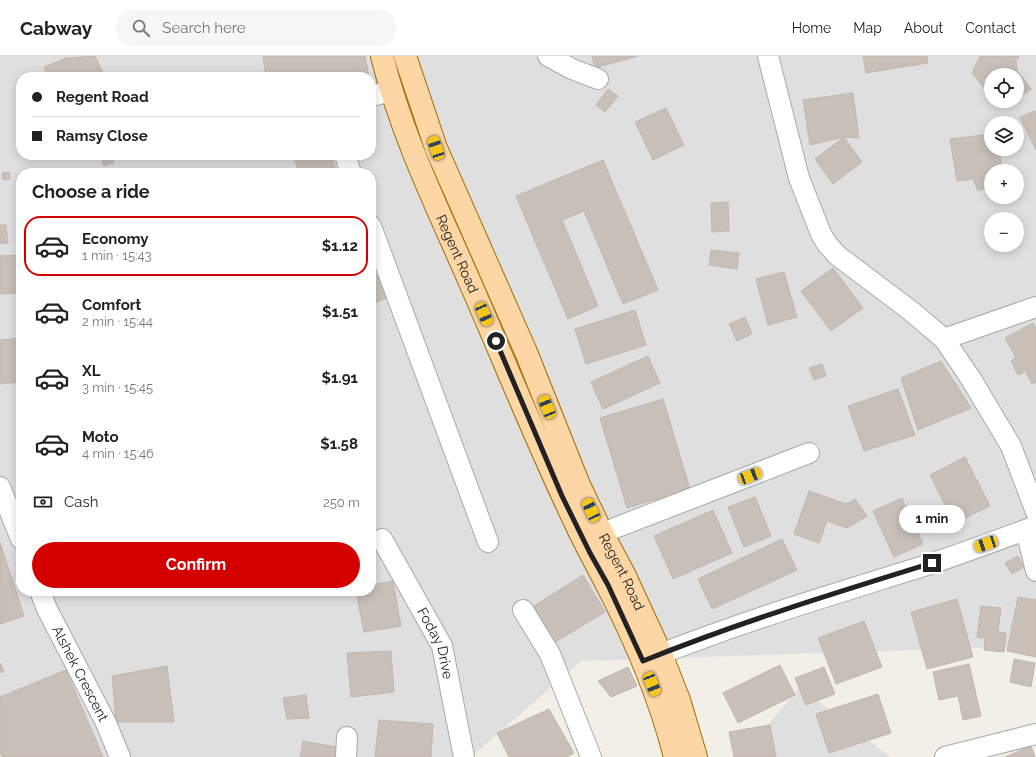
<!DOCTYPE html>
<html lang="en">
<head>
<meta charset="utf-8">
<style>
	body { margin:0; font-family:Raleway,sans-serif; background:#f6f6f6; color:#222; height:100vh; display:flex; flex-direction:column; font-size:15px; white-space:nowrap }
	* { box-sizing:border-box; margin:0 }
	p { font-size:13px; color:#767676 }
	.icon { flex:none; width:22px; height:22px; fill:none; stroke:currentColor; stroke-width:2; stroke-linecap:round; stroke-linejoin:round }
	.map { position:relative; flex:1; overflow:hidden }
	.details { position:absolute; left:16px; top:112px; width:360px; height:428px; display:flex; flex-direction:column; background:#fff; border-radius:16px; box-shadow:0 2px 10px #0003 }
	.details>* { flex:none }
	.guide { position:absolute; left:16px; top:16px; width:360px; height:88px; border-radius:16px; box-shadow:0 2px 10px #0003; display:grid; align-content:center; height:88px; padding:0 16px; background:#fff }
	.fabs { position:absolute; left:984px; top:12px; display:grid; gap:8px }
	.fabs a { display:grid; place-items:center; width:40px; height:40px; border-radius:50%; background:#fff; box-shadow:0 2px 10px #0003; font-size:20px }
	.end { position:absolute; width:18px; height:18px; margin:-9px; border:5px solid #222; background:#fff; box-shadow:0 0 0 2px #fff }
	.from { border-radius:50% }
	.bubble { position:absolute; height:28px; border-radius:14px; background:#fff; box-shadow:0 2px 10px #0003; font-size:13px; font-weight:700; line-height:28px; text-align:center }
	.car { position:absolute; width:12px; height:24px; margin:-12px -6px; border-radius:5px; box-shadow:0 0 3px 1px #0007; background:linear-gradient(#f5c518 24%,#345 0 40%,#f5c518 0 76%,#345 0 86%,#f5c518 0) }
	.guide b { display:flex; align-items:center; gap:14px; height:38px; font-size:15px }
	.guide b+b { border-top:1px solid #e0e0e0 }
	.guide i { width:10px; height:10px; background:#222 }
	ul { padding:0; list-style:none }
	li { display:flex; align-items:center; gap:12px; height:60px; margin:0 8px 6px; padding:0 8px; border:2px solid transparent; border-radius:16px }
	li div { flex:1 }
	li b { display:block; font-size:15px }
	li em { font-style:normal; font-weight:700 }
	li.selected { border-color:#d40000 }
	li>.icon { width:36px; height:36px; stroke-width:1.5 }
	h2 { padding:0 16px; font-size:18px; line-height:48px }
	.pay { display:flex; align-items:center; gap:10px; height:44px; padding:0 16px; font-size:15px }
	.pay p { margin-inline-start:auto }
	.cta { display:flex; gap:8px; margin-top:auto; padding:8px 16px }
	.cta a { flex:1; height:46px; border-radius:24px; background:#d40000; color:#fff; font-size:16px; font-weight:700; line-height:46px; text-align:center }
	header { display:flex; align-items:center; gap:24px; box-sizing:border-box; height:56px; padding:0 20px; background:#fff; border-bottom:1px solid #e0e0e0 }
	header strong { font-size:19px }
	nav { display:flex; gap:22px; margin-inline-start:auto; font-size:14px }
	.search { width:280px; height:36px; background:#f6f6f6; display:flex; align-items:center; gap:10px; box-sizing:border-box; padding:0 14px; border-radius:22px; color:#767676; font-size:15px }
	.map>svg:first-child { display:block }
	.residential { fill:#e0dfdf; fill-rule:evenodd }
	.building { fill:#c7bfb8; stroke:#c4b6ab }
	.lines { fill:none; stroke-linecap:round; stroke-linejoin:round }
	.minor-casing { stroke:#a9a9a9; stroke-width:22 }
	.primary-casing { stroke:#a06b00; stroke-width:24 }
	.minor { stroke:#fff; stroke-width:20 }
	.primary { stroke:#fcd6a4; stroke-width:22 }
	.route { stroke:#222; stroke-width:5 }
	.labels { text-anchor:middle; stroke-width:3; stroke-linejoin:round; paint-order:stroke }
	.street-label { font-size:14px; fill:#222; stroke:#fff }
</style>
</head>
<body>
<header>
<strong>Cabway</strong>
<div class="search"><svg class="icon" aria-label="search" viewBox="0 0 24 24"><circle cx="10" cy="10" r="6"/><path d="M15 15l6 6"/></svg>Search here</div>
<nav><a>Home</a><a>Map</a><a>About</a><a>Contact</a></nav>
</header>
<div class="map">
<svg width="1036" height="701" viewBox="0 0 1036 701">
	<rect width="100%" height="100%" fill="#f2efe9"/>
	<path class="residential" d="M0,0H1036V590L581,605L471,701H0ZM991,19H1017V45H991ZM21,21H371V99H21ZM991,67H1017V93H991ZM991,115H1017V141H991ZM21,117H371V535H21ZM991,163H1017V189H991Z
		M800,631L890,701H741Z"/>
	<path class="building" d="M95,0L105,21H48L44,11L66,2Z
		M263,0H365L369,21H266Z
		M592,0H638L595,12Z
		M863,0H927L928,7L866,17Z
		M980,0H1020L1016,4L1017,15L1031,33L1017,43V19H991V34L987,35L972,17Z
		M608,33L618,40L605,56L596,49Z
		M853,37L859,82L844,81L810,89L803,44Z
		M666,52L684,89L653,104L635,66Z
		M1035,55L1036,57V94L1020,61Z
		M991,78V93H999L1002,115H991V129L978,135L973,123L957,125L950,83Z
		M844,81L862,106L833,128L815,103Z
		M100,99H112L114,107L104,110Z
		M292,99H331L337,117H300Z
		M603,104L658,234L623,248L584,155L562,164L598,250L568,263L516,140Z
		M9,116L10,123L3,124L2,117Z
		M728,146L729,175L712,176L711,147Z
		M0,169H6L8,187L0,188Z
		M711,194L739,197L737,213L709,209Z
		M21,199V237L0,238V200Z
		M371,211L391,240L371,249Z
		M833,212L863,252L831,275L801,235Z
		M784,216L797,261L768,269L756,223Z
		M635,254L646,289L586,308L575,273Z
		M745,261L752,278L737,285L729,268Z
		M1033,267L1036,273V326L1032,328L1023,311V317L1018,319L1011,305L1016,302L1005,282Z
		M21,282V326L0,328V284Z
		M648,300L660,327L603,353L591,326Z
		M941,305L971,352L918,374L901,322Z
		M822,308L826,320L814,324L809,312Z
		M898,333L915,379L864,395L848,350Z
		M663,343L690,433L627,452L600,362Z
		M965,401L990,450L954,467L930,419Z
		M809,435L846,448L855,443L867,460L847,472L827,465L819,487L794,478Z
		M755,441L771,480L744,491L728,451Z
		M902,442L923,488L894,501L873,455Z
		M713,454L732,497L673,523L654,480Z
		M782,483L797,514L712,553L698,523Z
		M0,486L24,560L0,568Z
		M1018,500L1024,511L1012,518L1005,507Z
		M583,519L605,556L552,588L534,550Z
		M393,525L401,570L364,576L356,535H371V529Z
		M1018,541L1036,544V601L1007,595Z
		M957,543L973,601L927,613L911,556Z
		M981,550L1001,552L998,576L1006,577L1004,596L984,594L985,582L977,581Z
		M864,565L882,611L836,628L818,582Z
		M391,595L394,636L351,641L347,597Z
		M1014,603L1035,607L1031,631L1010,626Z
		M0,607L4,615L0,617Z
		M969,608L981,660L963,664L958,640L939,644L933,616Z
		M780,609L795,639L738,667L723,637Z
		M167,610L174,666H116L112,620Z
		M628,611L637,630L611,641L598,625Z
		M824,611L835,638L806,649L795,622Z
		M66,614L103,701H2L0,696V641Z
		M878,638L891,677L829,697L816,658Z
		M306,639L309,662L287,663L283,642Z
		M549,653L574,697L567,701H509L497,677Z
		M379,664L433,668L431,701H375Z
		M770,669L776,701H734L729,676Z
		M303,685L342,692L340,701H300Z
		M1031,690L1035,701H1005Z"/>
	<g class="lines">
		<defs>
			<g id="minor">
				<path d="M548,0L572,13L598,23"/>
				<path d="M768,0L799,122L821,178L827,188L838,200L911,255L944,283L971,323L1011,390L1036,456"/>
				<path d="M371,40L392,35"/>
				<path d="M345,99L351,117"/>
				<path d="M371,170L488,486"/>
				<path d="M944,283L1036,251"/>
				<path d="M0,431L21,483"/>
				<path d="M1026,474L1036,515"/>
				<path d="M602,477L809,397"/>
				<path id="s1" d="M382,483L442,590L464,701"/>
				<path id="s2" d="M40,535L47,553L106,667L120,701"/>
				<path d="M523,554L550,598L591,701"/>
				<path d="M646,604C739,566 835,538 930,508C966,496 1001,483 1036,470"/>
				<path d="M346,701L347,681"/>
				<path d="M945,701L1036,678"/>
			</g>
			<g id="primary">
				<path id="s3" d="M382,0C402,81 439,155 472,231C506,309 538,389 575,466C585,488 597,509 608,531C636,585 660,642 675,701"/>
				<path id="s4" d="M405,0L436,92L526,296L579,429L602,477L625,520L661,598L679,644L696,701"/>
			</g>
		</defs>
		<use href="#minor" class="minor-casing"/>
		<use href="#primary" class="primary-casing"/>
		<use href="#minor" class="minor"/>
		<use href="#primary" class="primary"/>
	</g>
	<g class="lines">
		<path class="route" d="M496,285L562,440L590,497L608,529L643,605C737,567 835,537 932,507"/>
	</g>
	<g class="labels">
		<g class="street-label">
			<text dy="5" stroke="none"><textPath href="#s3" startOffset="212">Regent Road</textPath></text>
			<text dy="5" stroke="none"><textPath href="#s4" startOffset="560">Regent Road</textPath></text>
			<text dy="5" stroke="none"><textPath href="#s1" startOffset="118">Foday Drive</textPath></text>
			<text dy="5" stroke="none"><textPath href="#s2" startOffset="92">Alshek Crescent</textPath></text>
		</g>
	</g>
</svg>
<div class="fabs">
<a><svg class="icon" aria-label="locate" viewBox="0 0 24 24"><circle cx="12" cy="12" r="6"/><path d="M12 2v4M12 18v4M2 12h4M18 12h4"/></svg></a>
<a><svg class="icon" aria-label="layers" viewBox="0 0 24 24"><path d="M12 4l9 5-9 5-9-5zM3 14l9 5 9-5"/></svg></a>
<a>+</a>
<a>−</a>
</div>
<i class="end from" style="left:496px;top:285px"></i>
<i class="end" style="left:932px;top:507px"></i>
<div class="bubble" style="left:899px;top:449px;width:66px">1 min</div>
<i class="car" style="left:436px;top:92px;rotate:341deg"></i>
<i class="car" style="left:484px;top:258px;rotate:156deg"></i>
<i class="car" style="left:547px;top:351px;rotate:338deg"></i>
<i class="car" style="left:750px;top:420px;rotate:69deg"></i>
<i class="car" style="left:591px;top:454px;rotate:335deg"></i>
<i class="car" style="left:986px;top:488px;rotate:251deg"></i>
<i class="car" style="left:652px;top:628px;rotate:158deg"></i>
<div class="guide">
<b><i class="from"></i>Regent Road</b>
<b><i></i>Ramsy Close</b>
</div>
<section class="details">
<h2>Choose a ride</h2>
<ul>
<li class="selected"><svg class="icon" aria-label="car" viewBox="0 0 24 24"><path d="M5 17H2v-5l4-1 3-4h7l3 4 3 1v5h-3M9 17h6M6 11h13"/><circle cx="7" cy="17" r="2"/><circle cx="17" cy="17" r="2"/></svg><div><b>Economy</b><p>1 min · 15:43</p></div><em>$1.12</em></li>
<li><svg class="icon" aria-label="car" viewBox="0 0 24 24"><path d="M5 17H2v-5l4-1 3-4h7l3 4 3 1v5h-3M9 17h6M6 11h13"/><circle cx="7" cy="17" r="2"/><circle cx="17" cy="17" r="2"/></svg><div><b>Comfort</b><p>2 min · 15:44</p></div><em>$1.51</em></li>
<li><svg class="icon" aria-label="car" viewBox="0 0 24 24"><path d="M5 17H2v-5l4-1 3-4h7l3 4 3 1v5h-3M9 17h6M6 11h13"/><circle cx="7" cy="17" r="2"/><circle cx="17" cy="17" r="2"/></svg><div><b>XL</b><p>3 min · 15:45</p></div><em>$1.91</em></li>
<li><svg class="icon" aria-label="car" viewBox="0 0 24 24"><path d="M5 17H2v-5l4-1 3-4h7l3 4 3 1v5h-3M9 17h6M6 11h13"/><circle cx="7" cy="17" r="2"/><circle cx="17" cy="17" r="2"/></svg><div><b>Moto</b><p>4 min · 15:46</p></div><em>$1.58</em></li>
</ul>
<div class="pay"><svg class="icon" aria-label="cash" viewBox="0 0 24 24"><path d="M3 7h18v10H3z"/><circle cx="12" cy="12" r="2"/></svg>Cash<p>250 m</p></div>
<div class="cta"><a>Confirm</a></div>
</section>
</div>
</body>
</html>
